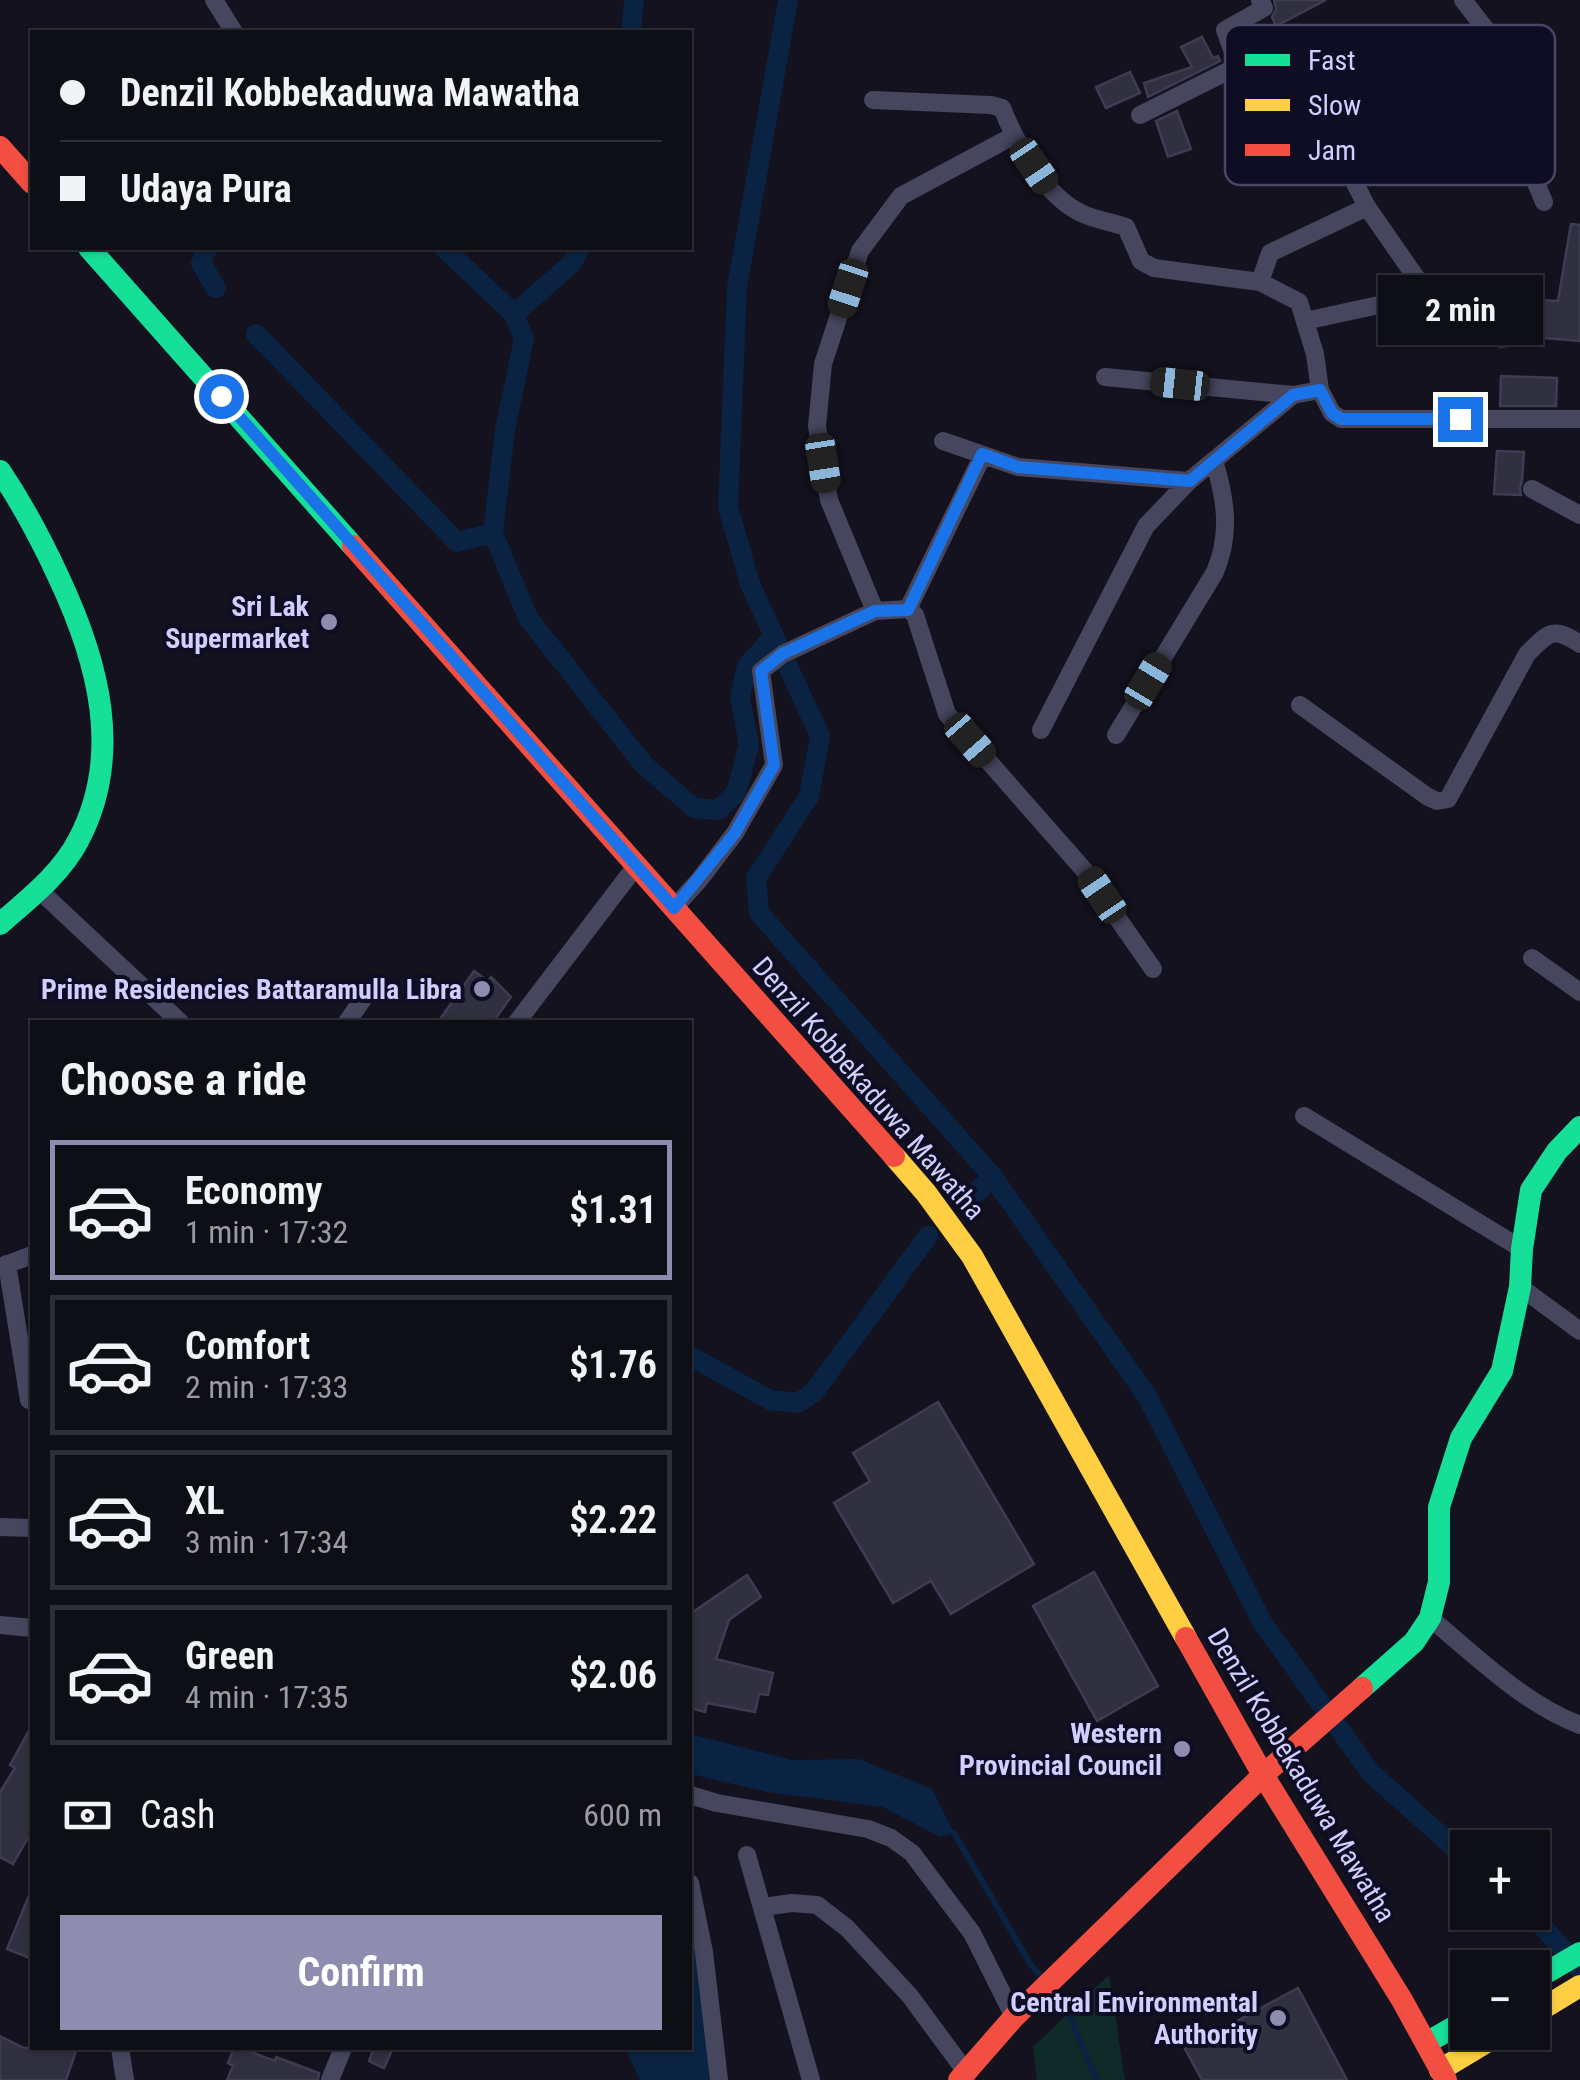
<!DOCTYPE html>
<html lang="en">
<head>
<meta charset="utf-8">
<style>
	body { margin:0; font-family:"Roboto Condensed",sans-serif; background:#1c1c23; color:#f1f3f6; height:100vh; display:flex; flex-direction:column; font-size:38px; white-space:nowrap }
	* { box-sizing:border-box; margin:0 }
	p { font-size:32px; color:#9b9ca1 }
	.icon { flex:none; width:55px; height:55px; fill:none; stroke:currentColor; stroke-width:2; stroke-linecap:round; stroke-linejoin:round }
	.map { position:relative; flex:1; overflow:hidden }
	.sheet { position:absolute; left:30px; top:1020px; width:662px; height:1030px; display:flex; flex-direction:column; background:#0e0e16; border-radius:0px; box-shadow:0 2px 8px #0004,0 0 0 2px #2e2e35 }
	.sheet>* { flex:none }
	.top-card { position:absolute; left:30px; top:30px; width:662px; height:220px; border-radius:0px; box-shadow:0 2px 8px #0004,0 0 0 2px #2e2e35; display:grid; align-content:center; height:220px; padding:0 30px; background:#0e0e16 }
	.buttons { position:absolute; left:1450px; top:1830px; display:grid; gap:20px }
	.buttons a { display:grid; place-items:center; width:100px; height:100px; border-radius:0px; background:#0e0e16; box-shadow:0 2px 8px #0004,0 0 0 2px #2e2e35; font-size:50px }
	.end { position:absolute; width:45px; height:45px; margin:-22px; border:12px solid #1a73e8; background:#fff; box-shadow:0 0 0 5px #fff }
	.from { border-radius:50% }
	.bubble { position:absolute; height:70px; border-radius:0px; background:#0e0e16; box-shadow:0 2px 8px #0004,0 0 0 2px #2e2e35; font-size:32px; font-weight:700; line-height:70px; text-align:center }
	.car { position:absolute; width:30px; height:60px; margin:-30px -15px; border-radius:12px; box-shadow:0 0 8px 2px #0007; background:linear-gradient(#222 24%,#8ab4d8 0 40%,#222 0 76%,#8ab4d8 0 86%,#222 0) }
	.top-card b { display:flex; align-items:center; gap:35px; height:95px; font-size:38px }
	.top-card b+b { border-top:2px solid #2e2e35 }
	.top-card i { width:25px; height:25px; background:#f1f3f6 }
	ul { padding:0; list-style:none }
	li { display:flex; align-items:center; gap:30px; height:140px; margin:0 20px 15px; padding:0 10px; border:5px solid #2e2e35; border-radius:0px }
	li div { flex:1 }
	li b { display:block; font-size:38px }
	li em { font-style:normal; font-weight:700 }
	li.on { border-color:#8e8db0 }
	li>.icon { width:90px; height:90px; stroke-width:1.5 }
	h2 { padding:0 30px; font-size:45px; line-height:120px }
	.pay { display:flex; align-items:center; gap:25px; height:110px; padding:0 30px; font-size:38px }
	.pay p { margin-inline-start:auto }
	.button { display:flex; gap:20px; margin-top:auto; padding:20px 30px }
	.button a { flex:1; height:115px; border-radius:0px; background:#8e8db0; color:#fff; font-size:40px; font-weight:700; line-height:115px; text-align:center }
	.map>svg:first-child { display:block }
	.green { fill:#102a28 }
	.water { fill:#0a2342 }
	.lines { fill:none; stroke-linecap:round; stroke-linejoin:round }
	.stream { stroke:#0a2342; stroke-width:6 }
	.canal { stroke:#0a2342; stroke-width:20 }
	.building { fill:#313040; stroke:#3e3c53; stroke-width:2.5 }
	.street { stroke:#46475f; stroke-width:18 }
	.fast { stroke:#16e098; stroke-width:22 }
	.slow { stroke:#ffcf43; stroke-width:22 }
	.jam { stroke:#f24e42; stroke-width:22 }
	.route { stroke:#1a73e8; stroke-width:12 }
	.poi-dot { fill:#8e8db0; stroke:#0f0d23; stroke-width:4 }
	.labels { text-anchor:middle; stroke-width:8; stroke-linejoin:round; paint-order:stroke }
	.poi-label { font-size:28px; font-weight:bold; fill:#d0cfff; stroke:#0f0d23; text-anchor:end }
	.street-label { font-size:28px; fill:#d0cfff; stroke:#0f0d23 }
	.key { fill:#0f0d23; stroke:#494765; stroke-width:2.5 }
	.key-label { font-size:28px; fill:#d0cfff }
</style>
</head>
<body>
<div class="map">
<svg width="1580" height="2080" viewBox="0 0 1580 2080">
	<rect width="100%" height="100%" fill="#13121e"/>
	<path class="green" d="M1109,1975L1125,2080H1037L1033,2047Z"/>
	<path class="water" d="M690,1734L792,1760L859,1759L932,1789L954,1833L940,1837L883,1807L767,1792L690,1774Z
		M690,1935L718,2037L714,2080H640L625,2048H690Z"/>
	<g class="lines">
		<path class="stream" d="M954,1833L1031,1965L1043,1978
			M1052,1987L1062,1999L1097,2080"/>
		<path class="canal" d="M788,0L737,287L728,507L750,584L820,736L809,796L756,878L759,913L993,1177L1147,1396L1262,1622L1371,1773L1468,1860
			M631,32L634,0
			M207,248L201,263L216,288
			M444,248L514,314
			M580,248L571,264L514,314L524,339L505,430L493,533L528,618L644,765L694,808L718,810L736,793L749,745L740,697L747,666L774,636
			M256,334L457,542L493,533
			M971,1197L993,1177
			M690,1356L770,1400L798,1403L814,1392L928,1236
			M1526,1912L1545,1929L1580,1969"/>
	</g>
	<path class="building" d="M1274,0H1326L1276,26L1272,17L1276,9Z
		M1202,37L1213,58L1218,56L1220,61L1148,97L1144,83L1192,67L1181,47Z
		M1130,72L1140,93L1106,108L1096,87Z
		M1177,111L1191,149L1168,157L1156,121Z
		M1571,224L1580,225V341L1532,337L1533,342L1500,347L1494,310L1542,302V300L1558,301Z
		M1501,376L1557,378L1556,406H1500Z
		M1497,451L1524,452L1522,481L1520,488L1521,495L1494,494Z
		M474,971L488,981L491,977L511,997L493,1022H438Z
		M938,1402L1034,1564L951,1614L931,1581L893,1603L834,1503L870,1481L853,1453Z
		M1094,1572L1158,1686L1097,1721L1033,1606Z
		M747,1575L761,1597L729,1620L716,1659L773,1673L768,1695L759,1694L755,1712L707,1703L705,1712L690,1708V1614Z
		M32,1725V1831L13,1864L0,1857V1792L15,1768L10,1765Z
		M32,1888V1959L7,1949Z
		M1298,1988L1347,2080H1202L1185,2049Z
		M0,2036L24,2048H77L66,2080H0Z
		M234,2048H240L275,2061L276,2057L319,2073L318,2080H227L233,2066L228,2063Z
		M374,2048H393L384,2068L369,2061Z"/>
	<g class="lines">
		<path class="street" d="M214,0L234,32
			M1463,0L1515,67L1503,104L1544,202
			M1400,80L1488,32
			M873,100L991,105L1002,108C1017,145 1045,196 1081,213C1095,220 1112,222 1126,227L1141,261L1154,268L1260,282L1299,302L1315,354L1320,390L1293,395L1189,481L1146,526L1041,730
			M1140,115L1238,66L1225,30L1264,8L1260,0
			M1260,282L1270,253L1367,207
			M1305,321L1420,296L1424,289L1367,207L1341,156
			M1105,377L1293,395
			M1320,390L1332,413L1341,419H1580
			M943,441L1018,467L1189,481
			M1532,489L1580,515
			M908,609L983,455
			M875,611L829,500L817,426L823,364L860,251L901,196L1013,136
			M1300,705L1428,797L1437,801L1448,799L1527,654C1549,632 1553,626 1580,644
			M1116,735L1215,572C1231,534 1226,500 1214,461
			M39,890L180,1022
			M674,908L700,879L735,833L774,765L761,671L783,654L875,611L908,609L915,615L947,714L1084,870L1153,969
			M1532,958L1580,992
			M347,1022L363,999
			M517,1022L636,866
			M1304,1116L1522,1249
			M7,1264L29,1400
			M0,1267L32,1255
			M1520,1287L1580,1331
			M0,1527L32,1528
			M1430,1618C1476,1656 1524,1704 1580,1725
			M0,1625L32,1628
			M690,1795L717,1803L868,1829L891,1838L912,1853L972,1933L1014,2017
			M747,1855L811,2080
			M690,1883L704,1952L719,2080
			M763,1907L792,1903L817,1905L847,1928L910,1996L966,2072
			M120,2048L125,2080
			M330,2080L343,2048"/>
		<path class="fast" d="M89,248L353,546
			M0,471C23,505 42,541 59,578C98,661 124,755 78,841C60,875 28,899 0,924
			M1362,1688L1414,1642L1430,1618L1439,1582V1507L1461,1438L1502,1371L1520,1287L1522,1249L1531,1190L1557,1151L1580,1127
			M1532,1981L1580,1953
			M1426,2043L1468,2019"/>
		<path class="slow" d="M894,1156L926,1193L972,1256L1186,1638
			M1532,2015L1580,1986
			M1440,2070L1503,2032"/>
		<path class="jam" d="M0,147L32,183
			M353,546L894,1156
			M1186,1638L1263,1775L1402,2000L1446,2080
			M959,2080L1014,2017L1263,1775L1362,1688"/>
	</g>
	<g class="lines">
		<path class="route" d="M221,396L674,908L735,833L774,765L761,671L782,654L875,611L908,610L982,454L1018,467L1190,481L1293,395L1320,390L1332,413L1341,419H1460"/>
	</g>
	<g class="poi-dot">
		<circle cx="329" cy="622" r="10"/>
		<circle cx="482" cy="989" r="10"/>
		<circle cx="1182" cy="1749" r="10"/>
		<circle cx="1278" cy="2018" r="10"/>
	</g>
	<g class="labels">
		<g class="poi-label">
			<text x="309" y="616">Sri Lak<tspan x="309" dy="32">Supermarket</tspan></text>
			<text x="462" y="999">Prime Residencies Battaramulla Libra</text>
			<text x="1162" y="1743">Western<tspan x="1162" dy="32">Provincial Council</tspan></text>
			<text x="1258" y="2012">Central Environmental<tspan x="1258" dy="32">Authority</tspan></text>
		</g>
		<g class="street-label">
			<text transform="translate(869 1088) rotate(49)" y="10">Denzil Kobbekaduwa Mawatha</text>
			<text transform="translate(1302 1775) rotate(59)" y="10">Denzil Kobbekaduwa Mawatha</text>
		</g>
	</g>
	<rect x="1225" y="25" width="330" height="160" rx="15" class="key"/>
	<rect x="1245" y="54" width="45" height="12" fill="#16e098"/>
	<rect x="1245" y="99" width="45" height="12" fill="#ffcf43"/>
	<rect x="1245" y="144" width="45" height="12" fill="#f24e42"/>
	<g class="key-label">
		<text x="1308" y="70">Fast</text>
		<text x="1308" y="115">Slow</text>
		<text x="1308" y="160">Jam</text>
	</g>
</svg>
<div class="buttons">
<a>+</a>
<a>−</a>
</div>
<i class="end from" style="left:221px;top:396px"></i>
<i class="end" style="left:1460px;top:419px"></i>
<div class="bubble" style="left:1378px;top:275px;width:165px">2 min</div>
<i class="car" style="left:1034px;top:166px;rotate:146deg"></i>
<i class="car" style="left:848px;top:288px;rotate:198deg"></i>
<i class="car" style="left:1180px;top:384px;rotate:276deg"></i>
<i class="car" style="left:823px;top:463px;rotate:171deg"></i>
<i class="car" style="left:1148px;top:681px;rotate:31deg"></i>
<i class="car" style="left:970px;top:740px;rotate:139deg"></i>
<i class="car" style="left:1102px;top:895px;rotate:326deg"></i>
<div class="top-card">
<b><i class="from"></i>Denzil Kobbekaduwa Mawatha</b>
<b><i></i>Udaya Pura</b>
</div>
<section class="sheet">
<h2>Choose a ride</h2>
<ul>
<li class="on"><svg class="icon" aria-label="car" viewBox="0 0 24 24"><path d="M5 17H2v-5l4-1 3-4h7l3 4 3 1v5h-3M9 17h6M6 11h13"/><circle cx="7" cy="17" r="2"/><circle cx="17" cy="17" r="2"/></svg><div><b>Economy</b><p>1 min · 17:32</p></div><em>$1.31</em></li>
<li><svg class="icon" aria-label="car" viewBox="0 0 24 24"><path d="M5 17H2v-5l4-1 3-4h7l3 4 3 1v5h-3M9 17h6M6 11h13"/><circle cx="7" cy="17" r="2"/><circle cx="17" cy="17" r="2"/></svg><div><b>Comfort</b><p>2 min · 17:33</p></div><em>$1.76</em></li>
<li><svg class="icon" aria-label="car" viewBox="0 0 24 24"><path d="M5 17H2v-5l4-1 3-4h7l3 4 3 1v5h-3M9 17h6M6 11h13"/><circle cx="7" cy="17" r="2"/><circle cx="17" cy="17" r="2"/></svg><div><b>XL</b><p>3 min · 17:34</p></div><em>$2.22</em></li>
<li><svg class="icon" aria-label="car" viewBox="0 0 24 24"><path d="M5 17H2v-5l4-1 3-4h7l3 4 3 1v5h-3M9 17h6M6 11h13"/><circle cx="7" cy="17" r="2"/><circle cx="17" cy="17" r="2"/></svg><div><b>Green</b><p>4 min · 17:35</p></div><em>$2.06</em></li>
</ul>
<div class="pay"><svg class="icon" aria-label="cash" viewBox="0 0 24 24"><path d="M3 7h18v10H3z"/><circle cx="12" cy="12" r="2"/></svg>Cash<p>600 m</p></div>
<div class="button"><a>Confirm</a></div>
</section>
</div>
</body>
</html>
